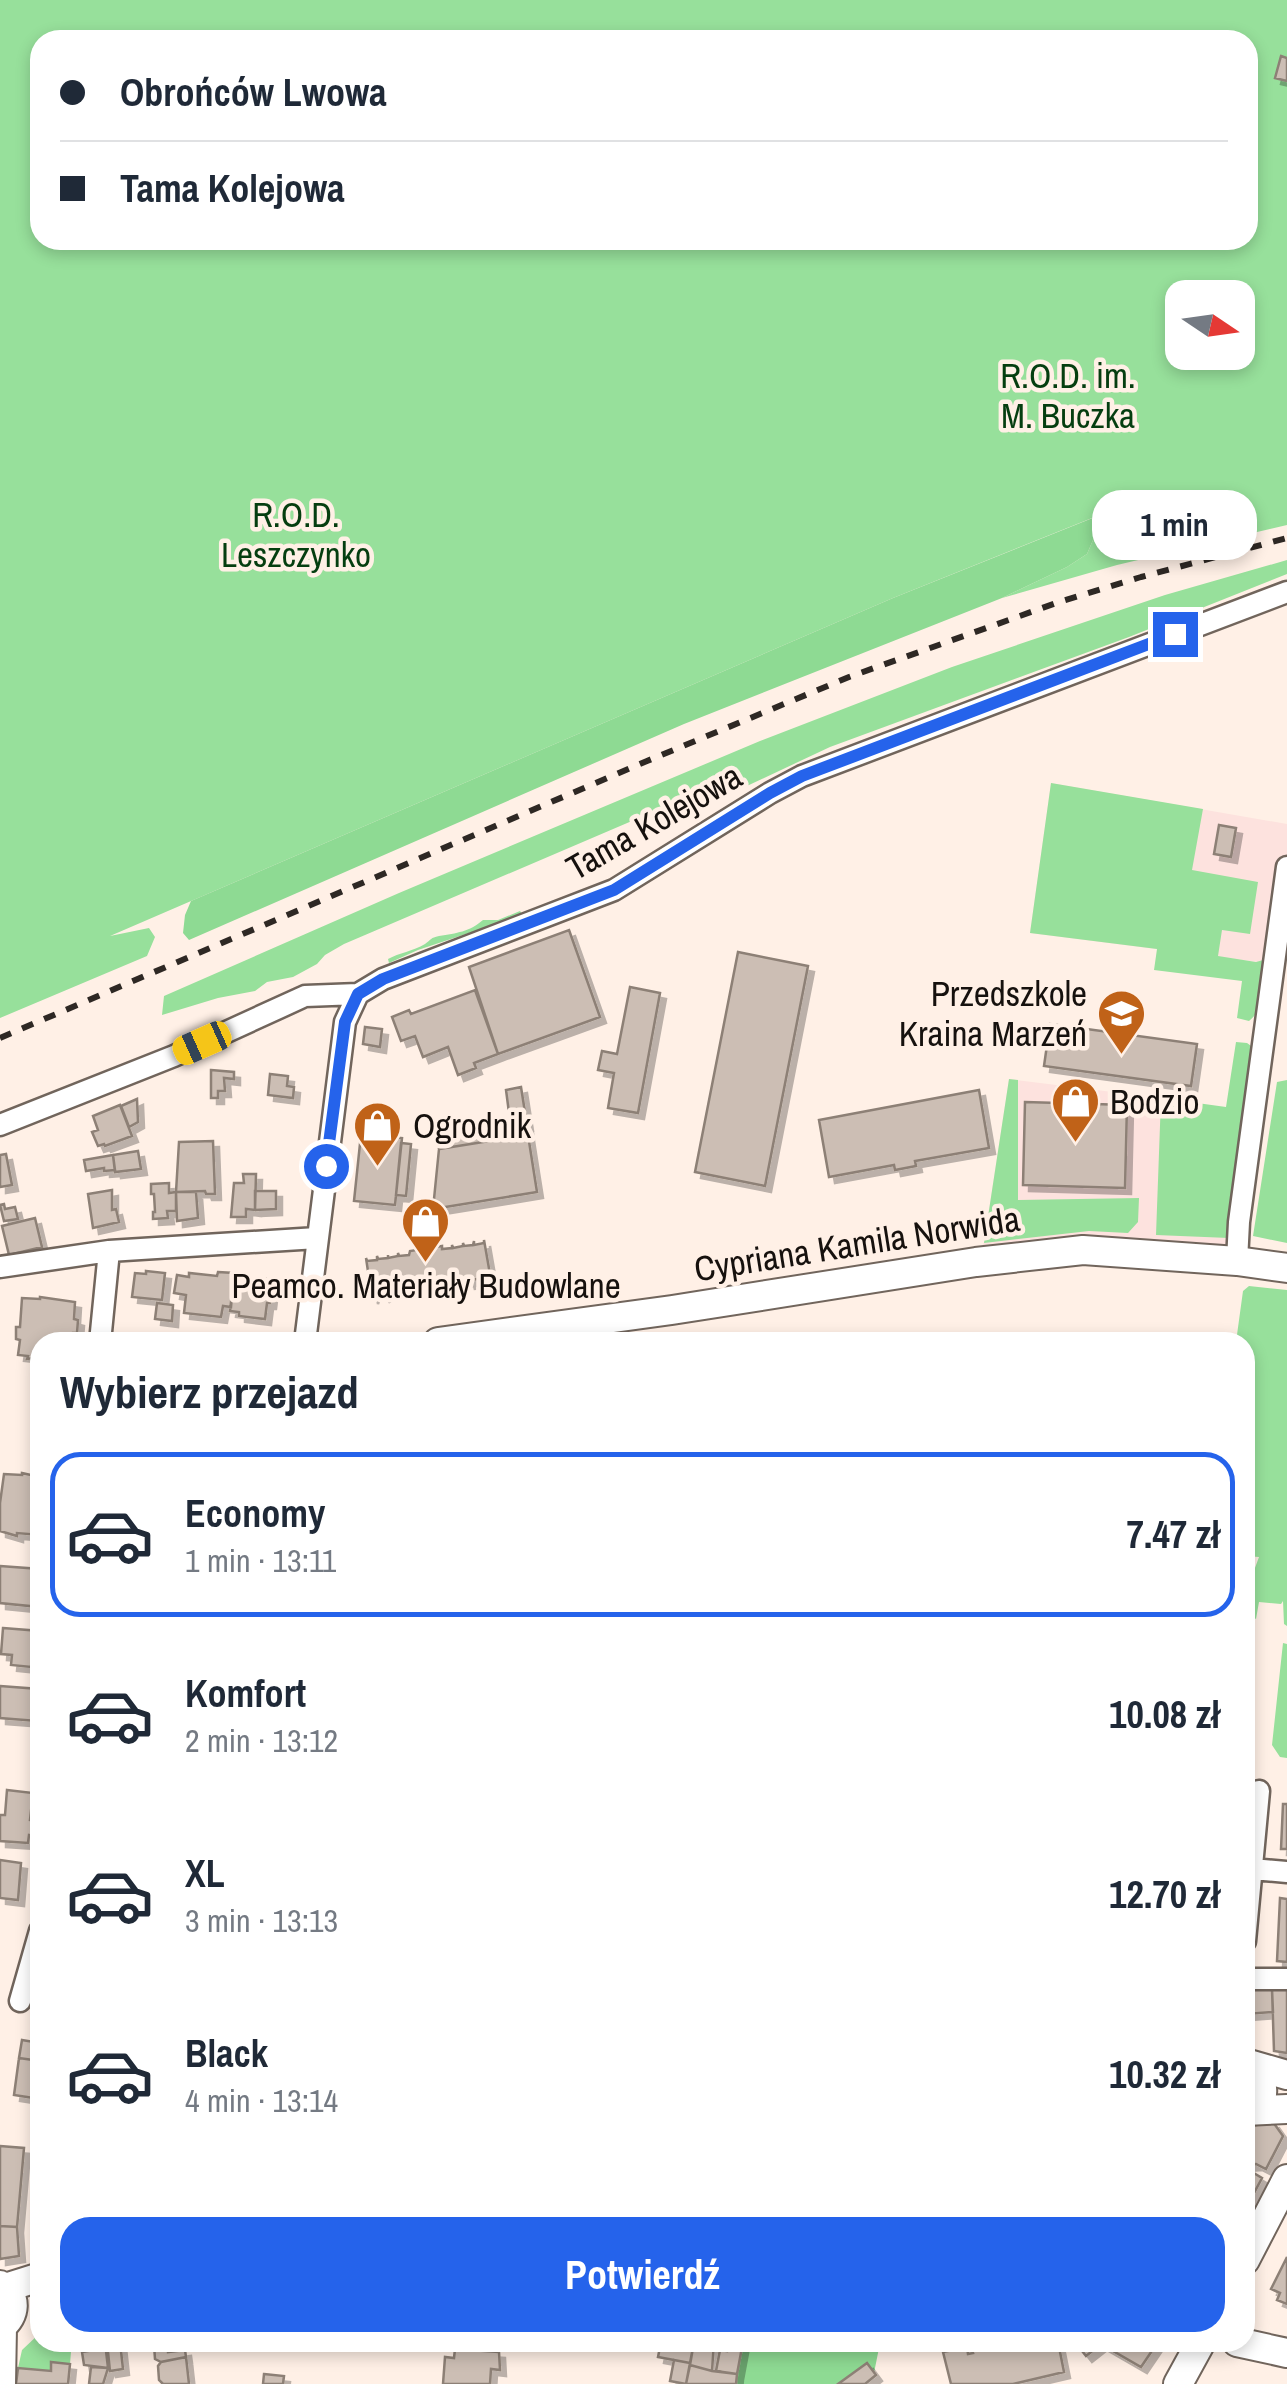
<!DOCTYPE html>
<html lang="pl">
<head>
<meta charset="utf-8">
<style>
	body { margin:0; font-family:"Archivo Narrow",sans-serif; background:#f6f6f7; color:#1f2937; height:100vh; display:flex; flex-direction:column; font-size:38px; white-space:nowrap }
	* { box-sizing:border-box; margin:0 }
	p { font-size:32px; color:#747a83 }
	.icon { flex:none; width:55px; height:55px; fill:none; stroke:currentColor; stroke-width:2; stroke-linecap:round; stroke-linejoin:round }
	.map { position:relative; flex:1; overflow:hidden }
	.side { position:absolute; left:30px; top:1332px; width:1225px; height:1020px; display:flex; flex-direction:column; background:#fff; border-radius:30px; box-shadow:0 5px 15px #0003 }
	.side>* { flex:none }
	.hud { position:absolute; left:30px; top:30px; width:1228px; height:220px; border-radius:30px; box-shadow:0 5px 15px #0003; display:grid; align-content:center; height:220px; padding:0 30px; background:#fff }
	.needle { width:65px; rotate:103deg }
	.buttons { position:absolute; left:1165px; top:280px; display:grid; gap:20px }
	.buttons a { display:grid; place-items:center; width:90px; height:90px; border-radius:20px; background:#fff; box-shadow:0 5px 15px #0003; font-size:50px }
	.end { position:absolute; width:45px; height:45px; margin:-22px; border:12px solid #2563eb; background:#fff; box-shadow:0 0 0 5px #fff }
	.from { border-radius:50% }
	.bubble { position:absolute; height:70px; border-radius:30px; background:#fff; box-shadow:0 5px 15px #0003; font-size:32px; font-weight:700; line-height:70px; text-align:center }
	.car { position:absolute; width:30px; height:60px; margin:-30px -15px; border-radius:12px; box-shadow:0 0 8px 2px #0007; background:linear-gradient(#f5c518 24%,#345 0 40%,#f5c518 0 76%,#345 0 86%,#f5c518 0) }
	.hud b { display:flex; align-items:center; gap:35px; height:95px; font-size:38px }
	.hud b+b { border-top:2px solid #e0e1e3 }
	.hud i { width:25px; height:25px; background:#1f2937 }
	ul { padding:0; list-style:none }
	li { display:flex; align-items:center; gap:30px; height:165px; margin:0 20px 15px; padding:0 10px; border:5px solid transparent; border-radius:30px }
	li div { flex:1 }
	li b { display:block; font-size:38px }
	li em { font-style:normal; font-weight:700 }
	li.current { border-color:#2563eb }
	li>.icon { width:90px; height:90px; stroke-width:1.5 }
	h2 { padding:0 30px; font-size:45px; line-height:120px }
	.action { display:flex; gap:20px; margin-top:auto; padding:20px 30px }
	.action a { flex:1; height:115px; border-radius:30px; background:#2563eb; color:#fff; font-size:40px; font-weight:700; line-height:115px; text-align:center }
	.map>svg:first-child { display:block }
	.commercial { fill:#fde2de }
	.green { fill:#97e09b; fill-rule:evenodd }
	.forest { fill:#8eda93 }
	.building { fill:#ccbeb4; stroke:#8d8076; stroke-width:2.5; filter:url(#shadow) }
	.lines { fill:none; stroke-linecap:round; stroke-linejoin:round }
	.street-casing { stroke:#71655c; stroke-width:25 }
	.secondary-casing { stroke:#71655c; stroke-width:32 }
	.street { stroke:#fff; stroke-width:20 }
	.secondary { stroke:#fff; stroke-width:28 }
	.rail { stroke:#2e2824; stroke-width:6; stroke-dasharray:12 12; stroke-linecap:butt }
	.route { stroke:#2563eb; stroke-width:12 }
	.labels { text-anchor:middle; stroke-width:9; stroke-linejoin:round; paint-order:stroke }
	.park-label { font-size:35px; fill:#053e10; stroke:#fff0e6 }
	.street-label { font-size:35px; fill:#16110e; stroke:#fff0e6 }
	.poi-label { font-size:35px; fill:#16110e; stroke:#fff0e6; text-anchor:start }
</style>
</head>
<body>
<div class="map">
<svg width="1287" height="2384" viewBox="0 0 1287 2384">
	<defs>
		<filter id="shadow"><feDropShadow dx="6" dy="6" stdDeviation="0" flood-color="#0004"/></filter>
	</defs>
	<rect width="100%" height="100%" fill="#fff0e6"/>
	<path class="commercial" d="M1051,783L1287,824V867L1274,964L1030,933Z
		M1009,1079L1161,1098L1225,1111L1237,1261L976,1262L984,1242Z"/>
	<path class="green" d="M0,0H1287V525L1117,565L1002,598L1067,567L1087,554L1099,526L1112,510L893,598L110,936L149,928L155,937L147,956L0,1018ZM40,40H1248V240H40ZM1182,298H1238V352H1182Z
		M1287,560V574L1129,637L830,747L749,785C735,789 723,786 709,788L344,944L325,955L317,964L293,977L267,982L255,991L218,998L162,1015L164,996L399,893L760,741L952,667L1165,595Z
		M1051,783L1203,809L1192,870L1258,882L1250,934L1222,930L1218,956L1256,962L1267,959C1264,980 1267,1007 1249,1021L1237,1018L1242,981L1154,970L1157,949L1030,933Z
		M520,911L522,914L517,917L418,950L389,963L388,959C399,953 413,951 425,944C432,939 430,938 439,936C457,933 469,932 483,920H498Z
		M1236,1042L1247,1043L1254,1048L1229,1238L1156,1235L1161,1098L1226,1107Z
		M1009,1079L1018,1080V1200L1139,1198L1138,1222L1128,1233L1089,1231L984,1243Z
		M1287,1080V1243L1253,1236L1277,1082Z
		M1249,1286L1287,1290V1626L1284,1624L1283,1601L1281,1604L1259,1602L1256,1619L1245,1612V1595L1259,1557L1245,1556V1342H1236L1243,1291Z
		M1283,1643L1287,1644V1758L1280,1757L1272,1745Z
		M40,2333V2342L93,2343L94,2350L71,2352L70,2364L52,2362L51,2371L18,2368L22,2350Z"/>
	<path class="forest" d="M1115,509L1099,526L1087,554L1067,567L1002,598L684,724L189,940L183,933L185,915L191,901L893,598Z
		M743,2343H880L874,2373L867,2363L838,2384H736Z"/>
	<path class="building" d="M1281,56L1287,58V81L1275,78Z
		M1219,825L1236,828L1231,857L1214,854Z
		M569,930L600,1017L498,1054L469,967Z
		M738,952L808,966L765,1186L695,1172Z
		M630,987L660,993L638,1113L608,1108L614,1073L598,1070L602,1051L617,1054Z
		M475,990L498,1054L474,1063L476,1068L458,1075L448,1047L423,1057L415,1036L401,1041L392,1017L409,1010L411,1014Z
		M1050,1024L1197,1044L1191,1086L1044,1066Z
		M365,1027L382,1029L380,1047L363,1044Z
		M211,1070L234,1072V1079L224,1078L225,1091H218V1098H211Z
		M270,1074L288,1076L287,1086L294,1087L293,1098L268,1095Z
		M521,1087L527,1125L511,1128L506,1090Z
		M979,1090L989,1148L915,1161L916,1166L895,1170L894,1165L829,1177L819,1120Z
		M137,1099L138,1122L129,1127L121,1106Z
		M1025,1102L1127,1105L1125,1188L1023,1185Z
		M120,1105L132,1136L105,1146L104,1144L98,1146L92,1132L98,1130L93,1116Z
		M527,1127L528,1135L439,1149L438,1140Z
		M361,1134L402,1138L395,1205L354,1201Z
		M528,1135L537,1192L433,1209L439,1149Z
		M213,1141L215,1194H206L205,1191L176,1192L179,1142Z
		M401,1143L411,1144L406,1196L396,1195Z
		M138,1151L141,1169L115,1172L113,1155Z
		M6,1154L12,1185L0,1187V1155Z
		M113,1155L115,1170L104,1171V1168L86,1171L84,1160Z
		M243,1174H256L255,1210L246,1209V1217H231L234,1183H244Z
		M169,1183V1193L176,1192V1211H167L168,1218L153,1219V1212H155L154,1194H151V1184Z
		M112,1190V1210L116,1209L119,1222L93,1228L88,1194Z
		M255,1191H276V1209L255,1210Z
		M176,1192H196L198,1218L177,1221Z
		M4,1204L5,1209L15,1207L18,1219L4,1221L0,1205Z
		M35,1218L42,1247L9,1255L2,1226Z
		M484,1240L491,1280L489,1277L480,1278L479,1282V1279L469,1280V1284L468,1280L458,1282V1285L457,1282L448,1283L447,1287L415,1292L414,1289L404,1290L405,1293L404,1290L394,1292V1295L393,1292L383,1293L384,1297L382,1293L373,1295L372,1298L366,1258L367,1261L377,1260V1256L378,1259L388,1258V1255V1258L398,1256V1253L399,1256L409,1255L410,1251L442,1246V1249L452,1248V1245L453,1248L463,1246V1243L464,1246L473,1245L474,1241V1245L484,1243Z
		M146,1271L165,1273L162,1300L132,1297L135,1273L146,1274Z
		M218,1272L234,1273L231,1307L223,1306L221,1317L184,1313L186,1295L174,1293L177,1275L189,1277V1273L217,1276Z
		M234,1276L273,1279L270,1303H267L265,1319L239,1316V1312L230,1311Z
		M40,1297L75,1302L74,1319L78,1320L77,1333H73L72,1342H40V1357L27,1359L28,1356L18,1355L20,1340L16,1339V1327H20L22,1298L40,1299Z
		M157,1303L173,1305L172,1321L155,1319Z
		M22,1473L40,1477V1535L17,1533V1536L0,1531V1503L4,1474L22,1475Z
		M0,1566L40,1569V1607L0,1603Z
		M3,1628L40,1631V1657L32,1656L31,1667L11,1665L12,1655L1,1654Z
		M0,1686L39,1689L37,1721L0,1718Z
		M7,1790L33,1793L30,1820L35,1821L34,1836L29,1835L28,1843L0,1841V1815H5Z
		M1283,1804H1287V1849H1281Z
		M0,1860L21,1863L18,1900L0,1898Z
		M1280,1898L1287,1899V1962L1277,1961Z
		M1245,1989H1272L1273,2012L1246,2014Z
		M1272,1989H1287V2053L1274,2051Z
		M22,2040L40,2043V2061L19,2058Z
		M19,2058L40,2061V2099L14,2095Z
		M1273,2122L1283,2136L1266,2169L1256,2164L1245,2165V2127Z
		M0,2146L24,2148L17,2227L0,2226Z
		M1252,2172L1262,2178L1245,2210V2187Z
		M0,2226L17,2227L19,2256L0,2259Z
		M1287,2257V2304L1277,2300L1280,2293L1271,2289Z
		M105,2342L108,2368L84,2365L82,2352L94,2350L93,2343Z
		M120,2342L123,2369L110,2371L107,2343Z
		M661,2342H694L690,2363L658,2357Z
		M694,2342H714L712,2371L690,2365Z
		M728,2342H743L737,2374L716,2371L720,2350L727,2351Z
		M1016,2342H1058L1064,2372L1013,2384H951L943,2352L967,2347L968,2354L973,2353L972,2350L980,2347H983L984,2350Z
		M1075,2342H1098L1100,2345L1086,2356Z
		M1102,2342H1158L1141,2367L1101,2344Z
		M167,2344L168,2352L185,2350L186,2357L161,2362L155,2359L154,2345Z
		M455,2349L499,2352L500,2370L491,2369L490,2384H443L445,2357L454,2358Z
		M186,2357L189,2384H163L159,2380L158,2366L161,2362Z
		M674,2360L690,2363L686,2384L670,2381Z
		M51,2362L70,2364L68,2384H16L18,2368L51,2371Z
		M867,2363L876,2375L865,2384H838Z
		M690,2365L712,2371L737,2374L736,2384H686Z
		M91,2367L108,2368L103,2384H89Z
		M264,2374L284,2376L283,2384H263Z"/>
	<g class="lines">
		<defs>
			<path id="street" d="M0,1125L174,1056L305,996L358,994L383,979L614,890L770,793L802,776L1287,592
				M1237,1261L1239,1222L1287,867
				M0,1267L109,1251L317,1238
				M100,1342L109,1251
				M305,1342L345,1022L358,994
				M1252,1869L1287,1872
				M1245,1941L1259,1791
				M1245,1979H1287
				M20,2001L40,1931"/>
			<path id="secondary" d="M438,1342L672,1310L976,1262L1083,1250L1237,1261L1287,1268
				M1245,2063L1287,2075
				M1245,2065C1263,2079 1272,2098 1246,2111
				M1245,2111L1287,2109
				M1245,2260L1287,2179
				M0,2285C18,2297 16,2315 0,2328
				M5,2288L40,2277
				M1237,2342L1287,2353
				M1,2384L2,2327
				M1178,2384L1201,2342"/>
		</defs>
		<use href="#street" class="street-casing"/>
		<use href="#secondary" class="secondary-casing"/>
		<use href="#street" class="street"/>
		<use href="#secondary" class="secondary"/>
		<path class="rail" d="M0,1038L647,761L849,677L1059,602L1141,577L1287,538"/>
	</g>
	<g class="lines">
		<path class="route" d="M326,1166L345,1022L358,994L383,979L614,890L770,793L802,776L1175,634"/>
	</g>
	<defs>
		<symbol id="school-pin" viewBox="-11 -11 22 30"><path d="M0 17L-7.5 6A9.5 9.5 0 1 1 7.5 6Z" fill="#c06218" stroke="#fff0e6"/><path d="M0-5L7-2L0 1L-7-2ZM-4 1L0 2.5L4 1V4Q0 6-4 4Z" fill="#fff"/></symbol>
		<symbol id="shop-pin" viewBox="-11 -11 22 30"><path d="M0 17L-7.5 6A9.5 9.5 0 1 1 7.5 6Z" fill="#c06218" stroke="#fff0e6"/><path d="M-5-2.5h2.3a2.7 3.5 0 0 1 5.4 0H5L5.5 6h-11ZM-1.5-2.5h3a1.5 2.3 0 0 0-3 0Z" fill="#fff"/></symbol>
	</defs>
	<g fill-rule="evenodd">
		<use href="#school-pin" x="1094" y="986" width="55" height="75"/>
		<use href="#shop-pin" x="1048" y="1074" width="55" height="75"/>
		<use href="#shop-pin" x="350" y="1098" width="55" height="75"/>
		<use href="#shop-pin" x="398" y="1194" width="55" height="75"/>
	</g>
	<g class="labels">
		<g class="park-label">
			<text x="1068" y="388">R.O.D. im.<tspan x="1068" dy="40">M. Buczka</tspan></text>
			<text x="296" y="527">R.O.D.<tspan x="296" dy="40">Leszczynko</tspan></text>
		</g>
		<g class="street-label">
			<text transform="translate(654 822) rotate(-30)" y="12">Tama Kolejowa</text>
			<text transform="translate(857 1244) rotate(-9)" y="12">Cypriana Kamila Norwida</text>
		</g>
		<g class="poi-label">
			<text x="1087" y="1006" text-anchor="end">Przedszkole<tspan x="1087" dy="40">Kraina Marzeń</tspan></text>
			<text x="1110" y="1114">Bodzio</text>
			<text x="413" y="1138">Ogrodnik</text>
			<text x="426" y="1298" text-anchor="middle">Peamco. Materiały Budowlane</text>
		</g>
	</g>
</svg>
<div class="buttons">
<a><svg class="needle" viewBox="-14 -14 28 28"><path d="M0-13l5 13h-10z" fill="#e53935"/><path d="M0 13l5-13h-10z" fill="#747a83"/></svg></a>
</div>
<i class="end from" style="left:326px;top:1166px"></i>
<i class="end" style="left:1175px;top:634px"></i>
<div class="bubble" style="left:1092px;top:490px;width:165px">1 min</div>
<i class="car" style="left:202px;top:1043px;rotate:246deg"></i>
<div class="hud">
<b><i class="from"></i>Obrońców Lwowa</b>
<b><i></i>Tama Kolejowa</b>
</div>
<section class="side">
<h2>Wybierz przejazd</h2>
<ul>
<li class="current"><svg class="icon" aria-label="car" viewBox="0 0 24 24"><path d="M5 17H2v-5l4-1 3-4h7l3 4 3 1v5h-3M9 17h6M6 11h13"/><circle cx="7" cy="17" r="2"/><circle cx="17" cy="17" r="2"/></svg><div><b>Economy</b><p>1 min · 13:11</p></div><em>7.47 zł</em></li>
<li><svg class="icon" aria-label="car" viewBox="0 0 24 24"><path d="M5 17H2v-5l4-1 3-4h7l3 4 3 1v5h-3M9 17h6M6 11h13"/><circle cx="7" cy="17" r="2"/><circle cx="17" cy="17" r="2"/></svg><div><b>Komfort</b><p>2 min · 13:12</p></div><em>10.08 zł</em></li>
<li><svg class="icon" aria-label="car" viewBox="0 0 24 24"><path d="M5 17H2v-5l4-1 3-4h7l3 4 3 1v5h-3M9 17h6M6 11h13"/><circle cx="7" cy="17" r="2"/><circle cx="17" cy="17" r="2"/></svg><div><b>XL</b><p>3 min · 13:13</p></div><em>12.70 zł</em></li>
<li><svg class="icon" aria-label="car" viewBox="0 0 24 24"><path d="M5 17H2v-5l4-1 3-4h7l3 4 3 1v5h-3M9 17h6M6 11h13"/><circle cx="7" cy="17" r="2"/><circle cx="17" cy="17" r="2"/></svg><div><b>Black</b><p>4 min · 13:14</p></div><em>10.32 zł</em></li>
</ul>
<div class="action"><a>Potwierdź</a></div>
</section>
</div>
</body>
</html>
